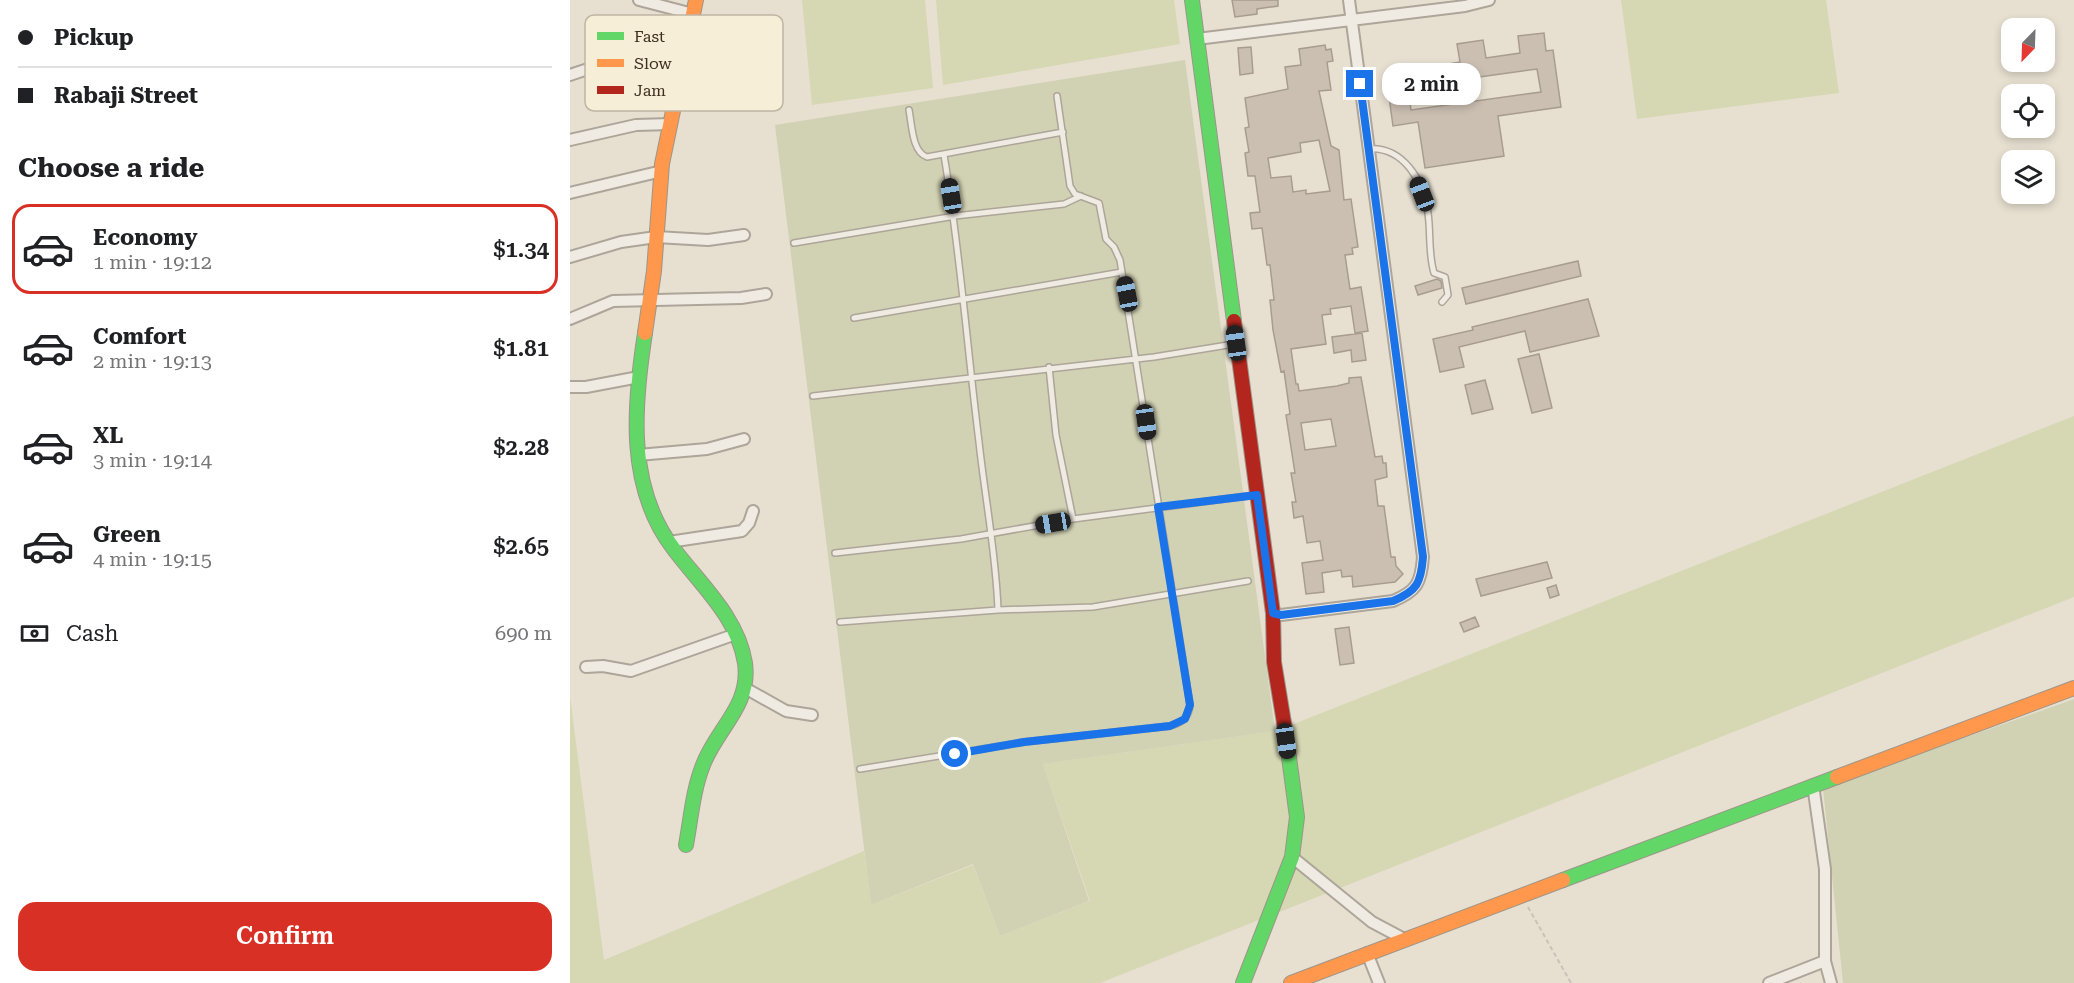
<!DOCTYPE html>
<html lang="en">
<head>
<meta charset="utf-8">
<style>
	body { margin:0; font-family:"Roboto Serif",serif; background:#f6f6f6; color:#202124; height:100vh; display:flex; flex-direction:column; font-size:22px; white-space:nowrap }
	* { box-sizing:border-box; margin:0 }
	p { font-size:20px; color:#757577 }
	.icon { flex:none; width:33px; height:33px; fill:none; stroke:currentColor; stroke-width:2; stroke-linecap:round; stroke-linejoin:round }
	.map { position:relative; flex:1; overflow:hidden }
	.details { display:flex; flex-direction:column; background:#fff; width:570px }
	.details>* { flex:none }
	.guide { display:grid; align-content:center; height:132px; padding:0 18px; background:#fff }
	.needle { width:39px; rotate:203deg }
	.fabs { position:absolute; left:1431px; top:18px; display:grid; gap:12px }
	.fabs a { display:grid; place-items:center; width:54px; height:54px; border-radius:12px; background:#fff; box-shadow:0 3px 9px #0003; font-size:30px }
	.end { position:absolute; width:27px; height:27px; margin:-14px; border:8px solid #1a73e8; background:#fff; box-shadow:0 0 0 3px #fff }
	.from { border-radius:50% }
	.bubble { position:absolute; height:42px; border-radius:18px; background:#fff; box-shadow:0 3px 9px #0003; font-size:20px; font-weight:600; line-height:42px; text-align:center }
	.car { position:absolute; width:18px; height:36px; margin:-18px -9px; border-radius:8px; box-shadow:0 0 4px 2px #0007; background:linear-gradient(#222 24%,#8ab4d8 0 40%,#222 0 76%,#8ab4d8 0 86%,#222 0) }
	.guide b { display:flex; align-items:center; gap:21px; height:57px; font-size:22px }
	.guide b+b { border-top:2px solid #e0e0e0 }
	.guide i { width:15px; height:15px; background:#202124 }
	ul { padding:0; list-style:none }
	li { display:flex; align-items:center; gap:18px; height:90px; margin:0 12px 9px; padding:0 6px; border:3px solid transparent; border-radius:18px }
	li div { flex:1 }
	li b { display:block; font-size:22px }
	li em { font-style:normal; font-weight:600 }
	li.active { border-color:#d93025 }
	li>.icon { width:54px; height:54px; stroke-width:1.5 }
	h2 { padding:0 18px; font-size:27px; line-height:72px }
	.pay { display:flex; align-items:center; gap:15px; height:66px; padding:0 18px; font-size:22px }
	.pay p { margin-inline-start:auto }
	.button { display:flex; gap:12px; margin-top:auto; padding:12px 18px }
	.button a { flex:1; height:69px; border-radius:18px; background:#d93025; color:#fff; font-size:24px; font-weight:600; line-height:69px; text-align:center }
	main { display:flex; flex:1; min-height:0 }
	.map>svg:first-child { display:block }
	.green { fill:#d6d7b3 }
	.cemetery { fill:#d1d1b3 }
	.building { fill:#cbbfb2; stroke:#a89c90; stroke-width:1.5; fill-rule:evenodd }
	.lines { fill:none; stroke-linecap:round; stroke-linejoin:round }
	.lane-casing { stroke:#ada599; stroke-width:8 }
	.street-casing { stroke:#ada599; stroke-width:14 }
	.fast-casing { stroke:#9c958a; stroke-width:16 }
	.slow-casing { stroke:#9c958a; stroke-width:16 }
	.jam-casing { stroke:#9c958a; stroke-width:16 }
	.path { stroke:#c8c2b9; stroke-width:2; stroke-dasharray:4.5 3; stroke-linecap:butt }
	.lane { stroke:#efebe3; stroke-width:5 }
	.street { stroke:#efebe3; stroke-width:10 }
	.fast { stroke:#63d668; stroke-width:14 }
	.slow { stroke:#ff974d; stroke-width:14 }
	.jam { stroke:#b3261e; stroke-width:14 }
	.route { stroke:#1a73e8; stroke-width:8 }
	.key { fill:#f7eed8; stroke:#bfb4a1; stroke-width:1.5 }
	.key-label { font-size:16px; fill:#3d2e20 }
</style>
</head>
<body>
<main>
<section class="details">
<div class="guide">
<b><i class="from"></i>Pickup</b>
<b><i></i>Rabaji Street</b>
</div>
<h2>Choose a ride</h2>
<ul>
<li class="active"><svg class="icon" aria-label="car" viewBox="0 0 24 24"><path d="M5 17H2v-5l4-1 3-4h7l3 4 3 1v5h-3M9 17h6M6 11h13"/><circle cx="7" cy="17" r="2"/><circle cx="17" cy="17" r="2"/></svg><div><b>Economy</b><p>1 min · 19:12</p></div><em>$1.34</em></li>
<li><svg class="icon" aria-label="car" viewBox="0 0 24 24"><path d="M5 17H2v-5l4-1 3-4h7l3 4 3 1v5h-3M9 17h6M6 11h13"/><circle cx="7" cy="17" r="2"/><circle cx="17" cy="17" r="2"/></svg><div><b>Comfort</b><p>2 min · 19:13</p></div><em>$1.81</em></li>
<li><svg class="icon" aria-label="car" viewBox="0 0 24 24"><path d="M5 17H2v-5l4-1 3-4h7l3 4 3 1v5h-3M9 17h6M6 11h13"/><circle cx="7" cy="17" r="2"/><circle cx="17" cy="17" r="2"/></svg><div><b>XL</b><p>3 min · 19:14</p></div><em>$2.28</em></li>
<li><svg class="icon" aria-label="car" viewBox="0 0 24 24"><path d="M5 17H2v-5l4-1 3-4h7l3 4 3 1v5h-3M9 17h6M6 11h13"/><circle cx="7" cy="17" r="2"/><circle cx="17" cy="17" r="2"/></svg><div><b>Green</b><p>4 min · 19:15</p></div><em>$2.65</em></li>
</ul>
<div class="pay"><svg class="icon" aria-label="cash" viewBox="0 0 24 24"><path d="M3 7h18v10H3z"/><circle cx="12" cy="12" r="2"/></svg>Cash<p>690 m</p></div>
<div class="button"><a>Confirm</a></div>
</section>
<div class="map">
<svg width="1504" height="983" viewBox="0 0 1504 983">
	<rect width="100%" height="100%" fill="#e7e0d1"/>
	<path class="green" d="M232,0H355L363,88L242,105Z
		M366,0H604L610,44L373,85Z
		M1051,0H1256L1269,93L1067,119Z
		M1504,416V597L530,983H0V696L34,960L294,851L301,905L403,865L430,936L520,901L473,764L706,731Z"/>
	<path class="cemetery" d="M615,60L705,731L473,764L519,901L430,936L403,864L301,905L205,125Z
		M1504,699V983H1273L1253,788Z"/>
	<path class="building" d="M662,0H708V6L687,9V14L665,17Z
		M974,33L976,51L983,50L991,107L928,116L934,156L855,168L848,122L823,126L816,75L890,62L887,44L913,40L916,58L950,53L948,36ZM967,69L971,92L841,110L838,87Z
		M755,45L756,50L761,49L763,61L757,62L761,90L749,91L761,146L769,150L774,200L781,199L788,247L782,248L783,254L775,255L780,289L791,287L798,331L785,333L781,306L760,309L761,314L752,315L756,344L721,349L726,384H728L729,391L767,386L779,383V378L791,377L805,457L812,456L813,463H816L817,477L805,480L808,506H814L821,557H825L826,566L833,574L825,582L783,587L782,576L772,577L771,570L752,573L754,592L736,594L732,563L753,560L750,541L737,543L733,516L724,518L722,502H726L721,473H725L716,415L720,414L714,371L711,372L703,330L700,300H704L700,265H697L692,228L682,229L680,213L690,212L685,176H678L675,153L679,152L675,128L679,127L675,98L718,89L715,67L731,65L729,49ZM749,140L760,191L736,194V190L723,192L721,176L701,178L698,158L731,152L730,143ZM761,419L766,446L735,450L731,423Z
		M681,47L683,73L670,75L668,48Z
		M1008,261L1011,276L896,304L892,288Z
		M867,279L871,281L872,288L848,295L845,286Z
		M1018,299L1029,336L960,352L955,331L889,347L894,367L870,372L863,339L903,330L902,327Z
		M792,333L796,360L782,362L781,350L764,353L762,337Z
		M969,354L982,408L962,413L948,359Z
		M915,380L923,409L902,414L895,385Z
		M977,562L982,578L911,596L906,579Z
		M986,585L989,595L980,598L977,588Z
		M905,617L909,626L894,632L890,623Z
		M779,627L784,663L770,665L765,629Z"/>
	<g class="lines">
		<defs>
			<path id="lane" d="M339,110C342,125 342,152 357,157L493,132
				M798,149C833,146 854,181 858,213C861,234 858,252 864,273L875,277L878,295L872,302
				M374,155C390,250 397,346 409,442C415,498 426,553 428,610
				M224,243L385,216L494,204L511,196
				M284,318L552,272
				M479,367L486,435L503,519
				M243,396L584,357L664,344
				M265,553L391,539L503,519L685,495
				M270,622L428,610L523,607L678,581
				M290,769L454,742L600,726C611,723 619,718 620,705L550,260L544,247L536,239L529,203L505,194L500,186L487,96"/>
			<path id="street" d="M69,0L123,14
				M627,39L895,6L919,0
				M0,75C47,58 64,62 110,76
				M0,140L66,125L101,124
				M0,193L92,171
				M0,257L51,242L86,237L138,240L174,235
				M0,319L43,301L171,298L196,294
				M0,387H16L69,377
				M68,455L137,449L174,439
				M99,542L172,531L179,523L183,511
				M703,613L711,615L823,601C847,591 851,583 853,557L779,0
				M16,667L33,666L61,671L166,634
				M175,688L216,711L242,715
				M1243,785L1255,869V961L1261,983
				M722,857L802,922L834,939
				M797,953L809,983
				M1199,983L1255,961"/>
			<path id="fast" d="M622,0L664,321
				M75,333C64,404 56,486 103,548C129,583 168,617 175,663C181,706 147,728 133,765C123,790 121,818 116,845
				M993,880L1267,777
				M673,983L722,857L727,817L716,735"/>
			<path id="slow" d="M75,333L84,271L92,164L126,0
				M1267,777L1504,688
				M721,983L993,880"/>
			<path id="jam" d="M664,321L703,613L704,662L716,735"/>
		</defs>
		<use href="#lane" class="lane-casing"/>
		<use href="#street" class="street-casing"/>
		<use href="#fast" class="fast-casing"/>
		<use href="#slow" class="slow-casing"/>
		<use href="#jam" class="jam-casing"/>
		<path class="path" d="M958,907L1001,983"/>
		<use href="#lane" class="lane"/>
		<use href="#street" class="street"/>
		<use href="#fast" class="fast"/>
		<use href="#slow" class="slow"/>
		<use href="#jam" class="jam"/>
	</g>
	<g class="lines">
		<path class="route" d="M385,754L454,742L600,726L615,719L620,705L588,507L687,495L703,613L711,615L823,601C847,591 851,583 853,557L790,84"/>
	</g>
	<rect x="15" y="15" width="198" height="96" rx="9" class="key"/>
	<rect x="27" y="32" width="27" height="8" fill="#63d668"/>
	<rect x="27" y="59" width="27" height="8" fill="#ff974d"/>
	<rect x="27" y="86" width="27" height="8" fill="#b3261e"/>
	<g class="key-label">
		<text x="64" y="42">Fast</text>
		<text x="64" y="69">Slow</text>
		<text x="64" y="96">Jam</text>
	</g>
</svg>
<div class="fabs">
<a><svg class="needle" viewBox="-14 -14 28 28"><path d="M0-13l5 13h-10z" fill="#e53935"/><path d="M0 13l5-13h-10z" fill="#757577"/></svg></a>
<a><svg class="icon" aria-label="locate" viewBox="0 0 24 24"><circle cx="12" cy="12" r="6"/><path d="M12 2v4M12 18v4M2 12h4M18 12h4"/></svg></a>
<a><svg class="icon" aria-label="layers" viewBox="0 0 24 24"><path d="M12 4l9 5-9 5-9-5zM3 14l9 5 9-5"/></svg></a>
</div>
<i class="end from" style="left:385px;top:754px"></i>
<i class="end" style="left:790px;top:84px"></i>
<div class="bubble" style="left:812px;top:63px;width:99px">2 min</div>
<i class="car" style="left:852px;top:194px;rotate:339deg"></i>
<i class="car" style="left:381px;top:196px;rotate:351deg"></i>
<i class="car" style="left:557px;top:294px;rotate:349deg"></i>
<i class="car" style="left:666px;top:343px;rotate:352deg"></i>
<i class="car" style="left:576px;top:422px;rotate:172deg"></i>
<i class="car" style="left:483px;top:523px;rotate:260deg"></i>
<i class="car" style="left:716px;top:741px;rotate:172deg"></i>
</div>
</main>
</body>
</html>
